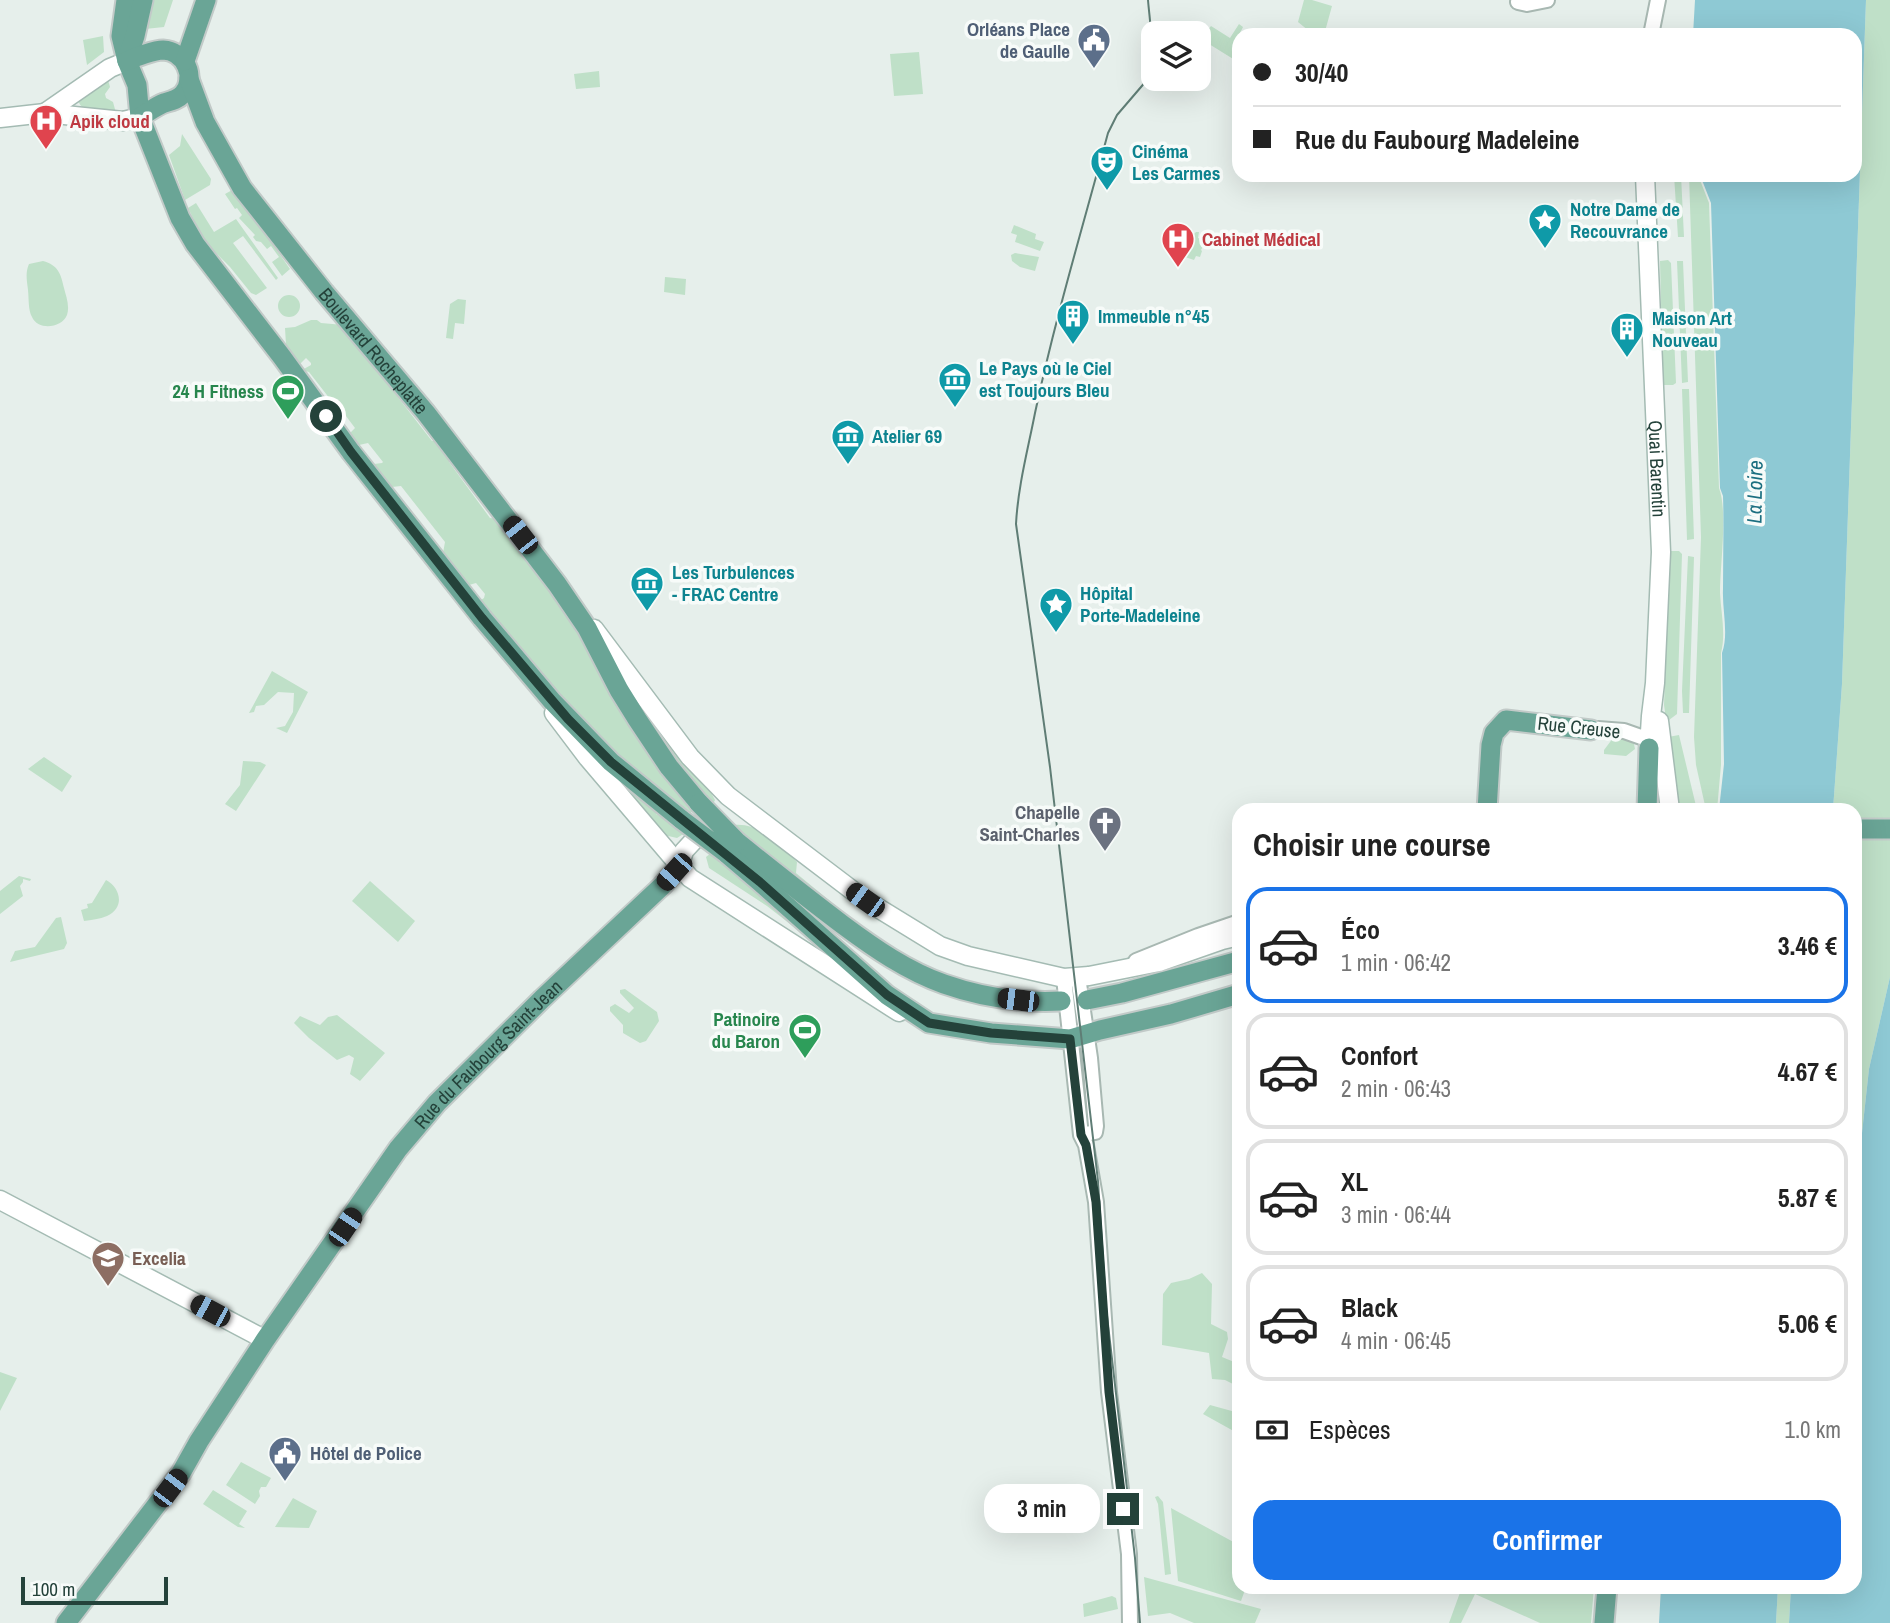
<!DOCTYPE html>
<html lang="fr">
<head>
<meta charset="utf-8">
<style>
	body { margin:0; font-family:"Archivo Narrow",sans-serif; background:#f6f6f6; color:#222; height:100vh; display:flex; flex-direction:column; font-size:26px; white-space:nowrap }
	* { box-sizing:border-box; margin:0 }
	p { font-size:23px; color:#767676 }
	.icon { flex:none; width:38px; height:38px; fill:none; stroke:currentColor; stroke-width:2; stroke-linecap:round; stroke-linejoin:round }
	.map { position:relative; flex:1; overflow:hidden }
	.details { position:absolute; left:1232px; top:803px; width:630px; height:791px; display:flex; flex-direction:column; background:#fff; border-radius:21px; box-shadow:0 7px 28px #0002 }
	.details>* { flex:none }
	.hud { position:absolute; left:1232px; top:28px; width:630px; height:154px; border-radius:21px; box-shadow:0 7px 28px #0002; display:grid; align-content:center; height:154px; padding:0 21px; background:#fff }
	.controls { position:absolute; left:1141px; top:21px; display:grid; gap:14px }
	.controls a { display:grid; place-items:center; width:70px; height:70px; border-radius:14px; background:#fff; box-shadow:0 7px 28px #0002; font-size:35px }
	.scale { position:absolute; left:21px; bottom:18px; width:147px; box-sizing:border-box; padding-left:7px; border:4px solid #24423a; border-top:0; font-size:19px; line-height:24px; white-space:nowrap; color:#24423a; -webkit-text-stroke:5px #f7fbf9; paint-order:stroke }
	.end { position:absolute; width:32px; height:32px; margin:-16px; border:9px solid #24423a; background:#fff; box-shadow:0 0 0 4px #fff }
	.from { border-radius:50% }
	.bubble { position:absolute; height:49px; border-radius:21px; background:#fff; box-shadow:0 7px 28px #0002; font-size:23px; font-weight:700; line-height:49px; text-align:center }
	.car { position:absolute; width:21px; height:42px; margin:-21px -10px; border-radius:9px; box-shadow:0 0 5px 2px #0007; background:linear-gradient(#222 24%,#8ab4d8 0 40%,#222 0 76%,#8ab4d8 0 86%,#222 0) }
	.hud b { display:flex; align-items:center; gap:24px; height:66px; font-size:26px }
	.hud b+b { border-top:2px solid #e0e0e0 }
	.hud i { width:18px; height:18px; background:#222 }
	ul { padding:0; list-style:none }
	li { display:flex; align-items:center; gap:21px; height:116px; margin:0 14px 10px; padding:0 7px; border:4px solid #e0e0e0; border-radius:21px }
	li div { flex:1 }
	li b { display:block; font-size:26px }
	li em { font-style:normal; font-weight:700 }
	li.selected { border-color:#1a73e8 }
	li>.icon { width:63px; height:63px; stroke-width:1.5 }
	h2 { padding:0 21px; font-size:32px; line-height:84px }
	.pay { display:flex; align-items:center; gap:18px; height:77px; padding:0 21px; font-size:26px }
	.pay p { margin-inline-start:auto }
	.button { display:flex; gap:14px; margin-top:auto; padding:14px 21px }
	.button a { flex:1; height:80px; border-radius:21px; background:#1a73e8; color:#fff; font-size:28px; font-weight:700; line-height:80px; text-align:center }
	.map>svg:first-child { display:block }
	.green { fill:#bfe0c8 }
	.water { fill:#8ec9d4 }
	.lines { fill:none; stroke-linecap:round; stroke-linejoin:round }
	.tertiary-casing { stroke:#a8b8b2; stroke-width:18 }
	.secondary-casing { stroke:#a4bbb3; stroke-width:21 }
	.primary-casing { stroke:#c2cac8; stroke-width:23 }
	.tertiary { stroke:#fff; stroke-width:14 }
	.secondary { stroke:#fff; stroke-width:18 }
	.primary { stroke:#6aa596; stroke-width:19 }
	.tram { stroke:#5f7d75; stroke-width:2 }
	.primary-bridge-casing { stroke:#c2cac8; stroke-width:23; stroke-linecap:butt }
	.primary-bridge { stroke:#6aa596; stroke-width:19 }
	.route { stroke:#24423a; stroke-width:9 }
	.labels { text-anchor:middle; stroke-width:7; stroke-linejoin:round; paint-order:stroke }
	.service-label { font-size:19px; font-weight:bold; fill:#4e5e75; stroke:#f7fbf9; text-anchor:end }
	.health-label { font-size:19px; font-weight:bold; fill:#be3a42; stroke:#f7fbf9; text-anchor:start }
	.culture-label { font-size:19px; font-weight:bold; fill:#0d838f; stroke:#f7fbf9; text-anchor:start }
	.street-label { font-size:19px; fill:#24423a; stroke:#f7fbf9 }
	.leisure-label { font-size:19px; font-weight:bold; fill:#27864d; stroke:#f7fbf9; text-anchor:end }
	.worship-label { font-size:19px; font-weight:bold; fill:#5b616d; stroke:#f7fbf9; text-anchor:end }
	.education-label { font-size:19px; font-weight:bold; fill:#785e54; stroke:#f7fbf9; text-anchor:start }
	.water-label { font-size:21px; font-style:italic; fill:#1c6f80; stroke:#f7fbf9 }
</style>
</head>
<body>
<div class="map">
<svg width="1890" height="1623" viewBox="0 0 1890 1623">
	<rect width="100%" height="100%" fill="#e6efeb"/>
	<path class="green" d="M151,0H173L164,27L145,29Z
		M1304,0H1312L1332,6L1324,35L1309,31L1298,22Z
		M1866,0H1890V977L1869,1069L1855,1197V810H1833L1842,684Z
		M1239,24L1243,27L1240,33L1243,35H1239V78L1232,73L1238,62L1201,39L1211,26L1230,38Z
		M103,36L104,52L87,65L83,40Z
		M919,52L923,94L894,96L890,54Z
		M599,71L600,87L576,89L574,74Z
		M107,76L110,87L105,94L106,98L113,102L116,113C102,111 77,115 78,96Z
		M182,134L211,179L210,185L185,200L169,155L180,146Z
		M1674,175H1681L1684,237H1678Z
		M1689,175H1698L1709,203L1719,488C1728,512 1720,564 1720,593C1721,613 1726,634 1721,653V765L1717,810H1706L1696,765L1694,737L1701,537Z
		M234,189L290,269L282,276L272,262L279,257L271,246L267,249L261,242L256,241L253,237L255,235L239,218L242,215L237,208L235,209L225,194Z
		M196,203L214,232L236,219L278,278L276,280L243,236L233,243L267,288L256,295L251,293L230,267L215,252L202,236L188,208Z
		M1014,225L1036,234L1035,239L1044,242L1040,251L1015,242L1017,235L1011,233Z
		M1196,232H1199L1198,238L1206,241L1201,250L1202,251L1200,257L1196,256L1194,260L1185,257L1191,237Z
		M1015,253L1039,257L1035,271L1020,267L1012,261L1011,255Z
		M1668,260L1671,263L1676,383L1673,385H1663L1660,261Z
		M43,261C58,265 61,274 64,288C66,296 70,306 67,315C62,328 38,331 32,317C28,310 29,299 28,290C27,281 25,273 29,264Z
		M1677,261H1683L1688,382L1682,383Z
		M665,277L686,279L685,295L664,292Z
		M278 306a11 11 0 1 1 22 0a11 11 0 1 1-22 0Z
		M458,299L466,300L464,324L455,323L453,339L446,338L450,304Z
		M311,320H317L321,323L344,325L390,379L386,382L432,441H439L453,458L449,462L490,518L499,519L576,619L694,809L688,816C608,755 542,679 481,600L484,598L485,594L476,583L469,585L443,553L445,542L401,486L392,487L374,464L382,463L383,462L368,443L359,445L350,433L355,428L343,412L336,416L337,408L309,372L302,370L311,365V363L306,358L298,366L286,345L285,328L295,327Z
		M1682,389H1689L1694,539L1687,540Z
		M1670,551H1679L1682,554L1677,714L1669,720L1666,719L1664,705Z
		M1688,556L1694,557L1689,713H1683L1682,691Z
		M272,671L308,692L287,733L276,728L285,726L293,712L294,693L278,692L264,705L256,706L254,712L249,713Z
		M638,700L654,725L709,789L715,800L712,806L683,773L637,701Z
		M1679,735L1697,810H1677L1668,737Z
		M1613,738H1624L1634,744L1635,749L1626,756L1604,754V750Z
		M585,741L656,810V814L663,818L666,815L685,833L677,838L664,835Z
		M44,757L72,776L62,792L28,769Z
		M243,761L260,762L266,765L236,811L225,804L240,785Z
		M735,825C759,823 781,845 797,862L796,873L871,935L840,914L733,827Z
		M711,853H715L813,942L767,906L709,868L706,857Z
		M19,876L31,879L30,881L23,879V882L20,886L23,896L0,914V891Z
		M106,880C121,888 125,908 107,916C100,919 91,920 84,921L81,910L88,908L87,904L92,903Z
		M370,881L415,921L398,942L352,901Z
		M61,917L67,943L64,949L10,962L15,951L35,947L56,918Z
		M625,989L657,1012L659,1021L646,1041L640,1043L623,1033V1025L610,1011V1007L615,1004L629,1013L634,1008L620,993V990Z
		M337,1015L385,1053L360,1081L350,1074L354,1058L349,1055L337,1060L309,1038L294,1023L300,1016L320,1025L328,1017Z
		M1202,1273L1212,1284L1211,1324L1227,1332L1228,1339L1222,1357L1239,1364V1387L1225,1380L1212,1379L1209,1353L1162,1345L1163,1294L1171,1283L1189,1279Z
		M0,1372L17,1378L0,1411Z
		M1210,1405L1239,1413V1434L1203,1414Z
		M241,1462L271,1478L266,1487H261L259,1491L260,1496L255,1504L226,1485Z
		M213,1490L247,1511L239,1524L245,1528L238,1527L203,1504Z
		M1158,1496L1163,1502L1171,1574L1165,1575L1158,1504L1155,1497Z
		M293,1498L317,1511L309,1528L275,1527Z
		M1171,1508L1239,1545V1587H1246L1241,1601L1178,1581Z
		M1144,1577L1261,1609L1255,1623H1194L1170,1613L1148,1616Z
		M1462,1587H1594L1591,1623H1540L1475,1594L1461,1623H1449Z
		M1778,1587H1791L1789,1623H1776Z
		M1112,1596L1116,1598L1118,1609L1084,1617L1083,1604Z"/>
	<path class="water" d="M1695,0H1866L1842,684L1833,810H1719L1724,764L1722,653C1729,634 1722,610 1723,589C1723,558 1724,527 1723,496L1720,488L1711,203L1700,175H1855V35H1693Z
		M1890,977V1623H1789L1791,1587H1855V1197L1869,1069Z
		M1661,1587H1778L1776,1623H1659Z"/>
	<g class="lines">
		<defs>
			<path id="tertiary" d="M1518,2L1527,4L1547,0
				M1651,35L1658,0
				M1591,730L1598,729L1624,731L1641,737L1650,734L1656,729
				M1136,961L1198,936L1239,922
				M1078,977L1090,1058L1096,1126L1095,1132L1081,1135
				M1064,978L1081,1135L1086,1145L1096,1202L1109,1392L1129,1554L1130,1623"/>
			<g id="secondary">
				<path d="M45,113L110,68L127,61"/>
				<path d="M0,118L45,113L123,121L140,117"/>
				<path id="s1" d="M1645,175L1661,552L1655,683L1651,716L1649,748"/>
				<path d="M594,629L690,757L728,796L865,900L940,946L968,956L1064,978L1089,976L1159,962L1222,940L1239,936"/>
				<path d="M554,713L588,758L690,878L899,1012"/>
				<path d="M1659,721L1670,810"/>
				<path d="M679,867L684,851L696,838"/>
				<path d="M0,1200L260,1337"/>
			</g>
			<g id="primary">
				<path d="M126,0L121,36L127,61L137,85L140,117L180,218L195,244L282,357L351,452L482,618L552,701L611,762L682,820"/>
				<path d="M127,60L135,36L143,0"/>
				<path d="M127,61C135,57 155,50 163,50C185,51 197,77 183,94C177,100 171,101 164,103C156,106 147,113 140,117"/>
				<path d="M185,61L206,0"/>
				<path id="s2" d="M189,79L205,122L242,188L324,292L426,413L557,584L587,628L619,690L637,719L669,767L699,803"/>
				<path d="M1487,810L1491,745L1494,733L1506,720L1591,730"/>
				<path d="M1647,810L1649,748"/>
				<path d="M1855,829H1890"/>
				<path d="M737,842C772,870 807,898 843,925C874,948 907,971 944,984C981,997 1022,1003 1061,1001"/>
				<path d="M726,853L760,882L887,995L929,1023L991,1033L1070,1039L1100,1030L1171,1014L1239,994"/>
				<path d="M1087,1000L1122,993L1239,961"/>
				<path id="s3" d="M66,1623L181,1473L199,1441L265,1340L398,1149L437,1103L542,999L662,886L679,867"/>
				<path d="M1604,1623L1607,1587"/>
			</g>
		</defs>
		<use href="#tertiary" class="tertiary-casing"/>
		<use href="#secondary" class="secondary-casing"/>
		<use href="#primary" class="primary-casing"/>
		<use href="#tertiary" class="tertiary"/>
		<use href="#secondary" class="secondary"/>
		<use href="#primary" class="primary"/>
		<path class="tram" d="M1140,1623L1135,1558L1106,1307L1098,1181L1050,767L1016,524C1018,486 1028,449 1035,413C1055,319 1083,226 1108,133L1117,115L1147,80C1156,56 1150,25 1148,0"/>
		<defs>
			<path id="primary-bridge" d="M699,803L737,842
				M682,820L726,853"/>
		</defs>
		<use href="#primary-bridge" class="primary-bridge-casing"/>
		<use href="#primary-bridge" class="primary-bridge"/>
	</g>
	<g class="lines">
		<path class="route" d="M326,416L351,452L482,618L568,719L611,762L760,882L887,995L929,1023L991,1033L1070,1039L1081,1135L1086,1145L1096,1202L1109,1392L1123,1509"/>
	</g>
	<defs>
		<symbol id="civic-pin" viewBox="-11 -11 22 30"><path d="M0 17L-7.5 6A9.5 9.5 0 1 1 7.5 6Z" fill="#5c6f8a" stroke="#f7fbf9"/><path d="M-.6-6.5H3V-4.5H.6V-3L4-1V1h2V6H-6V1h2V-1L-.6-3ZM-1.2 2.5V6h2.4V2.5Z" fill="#fff"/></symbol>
		<symbol id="hospital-pin" viewBox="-11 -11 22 30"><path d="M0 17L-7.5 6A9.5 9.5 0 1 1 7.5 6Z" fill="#e0444e" stroke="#f7fbf9"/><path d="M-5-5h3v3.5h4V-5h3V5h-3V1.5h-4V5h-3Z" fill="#fff"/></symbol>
		<symbol id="theatre-pin" viewBox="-11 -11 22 30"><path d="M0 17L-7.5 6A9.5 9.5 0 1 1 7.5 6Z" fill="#0f9aa8" stroke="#f7fbf9"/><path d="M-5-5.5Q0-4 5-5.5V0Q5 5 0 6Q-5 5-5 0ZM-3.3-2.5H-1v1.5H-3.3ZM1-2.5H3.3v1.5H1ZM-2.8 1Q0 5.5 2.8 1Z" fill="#fff"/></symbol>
		<symbol id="sight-pin" viewBox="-11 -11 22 30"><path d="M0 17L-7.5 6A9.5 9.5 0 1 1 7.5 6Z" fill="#0f9aa8" stroke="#f7fbf9"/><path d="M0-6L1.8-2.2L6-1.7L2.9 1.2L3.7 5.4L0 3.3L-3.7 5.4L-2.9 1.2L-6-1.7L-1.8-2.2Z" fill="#fff"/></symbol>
		<symbol id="building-pin" viewBox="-11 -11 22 30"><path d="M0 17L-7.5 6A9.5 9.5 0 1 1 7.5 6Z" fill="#0f9aa8" stroke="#f7fbf9"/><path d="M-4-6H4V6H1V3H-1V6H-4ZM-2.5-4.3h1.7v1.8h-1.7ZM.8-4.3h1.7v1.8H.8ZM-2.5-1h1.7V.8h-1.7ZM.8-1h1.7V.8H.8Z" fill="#fff"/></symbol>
		<symbol id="museum-pin" viewBox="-11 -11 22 30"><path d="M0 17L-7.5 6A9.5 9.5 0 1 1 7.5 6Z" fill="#0f9aa8" stroke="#f7fbf9"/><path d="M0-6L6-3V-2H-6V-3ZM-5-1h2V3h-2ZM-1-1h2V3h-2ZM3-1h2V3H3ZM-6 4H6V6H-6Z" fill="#fff"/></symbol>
		<symbol id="stadium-pin" viewBox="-11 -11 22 30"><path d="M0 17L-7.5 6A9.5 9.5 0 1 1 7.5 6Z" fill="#2e9e5b" stroke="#f7fbf9"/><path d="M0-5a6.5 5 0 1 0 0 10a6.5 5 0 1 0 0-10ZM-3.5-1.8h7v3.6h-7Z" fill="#fff"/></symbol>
		<symbol id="church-pin" viewBox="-11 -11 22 30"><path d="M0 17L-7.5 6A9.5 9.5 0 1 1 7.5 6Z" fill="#6b7280" stroke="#f7fbf9"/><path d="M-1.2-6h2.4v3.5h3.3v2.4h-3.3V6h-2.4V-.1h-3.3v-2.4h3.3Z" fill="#fff"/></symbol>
		<symbol id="university-pin" viewBox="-11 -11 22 30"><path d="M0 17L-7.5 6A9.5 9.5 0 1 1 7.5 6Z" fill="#8d6e63" stroke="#f7fbf9"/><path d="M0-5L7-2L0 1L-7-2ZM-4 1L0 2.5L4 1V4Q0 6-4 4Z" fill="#fff"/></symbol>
	</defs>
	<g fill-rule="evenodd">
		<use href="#civic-pin" x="1075" y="21" width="38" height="52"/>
		<use href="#hospital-pin" x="27" y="102" width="38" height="52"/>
		<use href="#theatre-pin" x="1088" y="143" width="38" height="52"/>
		<use href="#sight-pin" x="1526" y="201" width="38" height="52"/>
		<use href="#hospital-pin" x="1159" y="220" width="38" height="52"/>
		<use href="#building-pin" x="1054" y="297" width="38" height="52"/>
		<use href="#building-pin" x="1608" y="310" width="38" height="52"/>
		<use href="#museum-pin" x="936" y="360" width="38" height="52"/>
		<use href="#stadium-pin" x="269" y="372" width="38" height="52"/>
		<use href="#museum-pin" x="829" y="417" width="38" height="52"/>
		<use href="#museum-pin" x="628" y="564" width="38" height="52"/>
		<use href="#sight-pin" x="1037" y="585" width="38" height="52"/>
		<use href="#church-pin" x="1086" y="804" width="38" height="52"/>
		<use href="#stadium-pin" x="786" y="1011" width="38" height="52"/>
		<use href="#university-pin" x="89" y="1239" width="38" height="52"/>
		<use href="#civic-pin" x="266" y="1434" width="38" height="52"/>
	</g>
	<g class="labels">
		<g class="service-label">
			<text x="1070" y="36">Orléans Place<tspan x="1070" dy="22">de Gaulle</tspan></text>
			<text x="310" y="1460" text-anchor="start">Hôtel de Police</text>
		</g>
		<g class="health-label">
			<text x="70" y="128">Apik cloud</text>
			<text x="1202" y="246">Cabinet Médical</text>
		</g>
		<g class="culture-label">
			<text x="1132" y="158">Cinéma<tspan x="1132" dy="22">Les Carmes</tspan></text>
			<text x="1570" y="216">Notre Dame de<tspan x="1570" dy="22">Recouvrance</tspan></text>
			<text x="1098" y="323">Immeuble n°45</text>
			<text x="1652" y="325">Maison Art<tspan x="1652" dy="22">Nouveau</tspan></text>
			<text x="979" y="375">Le Pays où le Ciel<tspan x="979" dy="22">est Toujours Bleu</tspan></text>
			<text x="872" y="443">Atelier 69</text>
			<text x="672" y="579">Les Turbulences<tspan x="672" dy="22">- FRAC Centre</tspan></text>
			<text x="1080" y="600">Hôpital<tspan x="1080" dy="22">Porte-Madeleine</tspan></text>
		</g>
		<g class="street-label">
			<text dy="7" stroke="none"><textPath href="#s2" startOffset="331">Boulevard Rocheplatte</textPath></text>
			<text dy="7" stroke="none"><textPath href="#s1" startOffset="294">Quai Barentin</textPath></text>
			<text transform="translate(1579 727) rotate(6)" y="7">Rue Creuse</text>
			<text dy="7" stroke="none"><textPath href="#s3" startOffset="710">Rue du Faubourg Saint-Jean</textPath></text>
		</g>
		<g class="leisure-label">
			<text x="264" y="398">24 H Fitness</text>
			<text x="780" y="1026">Patinoire<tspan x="780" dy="22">du Baron</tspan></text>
		</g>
		<g class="worship-label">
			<text x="1080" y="819">Chapelle<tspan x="1080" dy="22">Saint-Charles</tspan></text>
		</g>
		<g class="education-label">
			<text x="132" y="1265">Excelia</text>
		</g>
		<g class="water-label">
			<text transform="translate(1755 492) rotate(-89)" y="7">La Loire</text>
		</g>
	</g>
</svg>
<div class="controls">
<a><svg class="icon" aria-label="layers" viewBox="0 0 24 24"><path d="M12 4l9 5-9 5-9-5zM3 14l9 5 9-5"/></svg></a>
</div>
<div class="scale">100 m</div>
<i class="end from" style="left:326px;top:416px"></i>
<i class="end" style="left:1123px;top:1509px"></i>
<div class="bubble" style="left:984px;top:1484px;width:116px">3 min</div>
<i class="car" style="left:520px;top:535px;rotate:322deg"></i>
<i class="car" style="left:674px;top:872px;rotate:222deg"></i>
<i class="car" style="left:865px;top:900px;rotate:306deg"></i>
<i class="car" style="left:1018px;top:1000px;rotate:277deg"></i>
<i class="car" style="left:345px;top:1227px;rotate:34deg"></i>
<i class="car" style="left:210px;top:1311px;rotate:298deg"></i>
<i class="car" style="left:170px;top:1488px;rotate:37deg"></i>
<div class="hud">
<b><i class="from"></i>30/40</b>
<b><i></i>Rue du Faubourg Madeleine</b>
</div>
<section class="details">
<h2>Choisir une course</h2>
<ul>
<li class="selected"><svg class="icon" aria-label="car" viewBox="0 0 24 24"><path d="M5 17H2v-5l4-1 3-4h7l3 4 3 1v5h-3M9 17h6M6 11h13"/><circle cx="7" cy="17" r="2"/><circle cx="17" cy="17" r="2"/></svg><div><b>Éco</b><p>1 min · 06:42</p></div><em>3.46 €</em></li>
<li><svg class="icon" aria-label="car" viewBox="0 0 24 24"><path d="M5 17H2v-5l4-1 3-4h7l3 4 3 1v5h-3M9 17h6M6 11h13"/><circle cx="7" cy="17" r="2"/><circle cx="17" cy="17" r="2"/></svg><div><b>Confort</b><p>2 min · 06:43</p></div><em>4.67 €</em></li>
<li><svg class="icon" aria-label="car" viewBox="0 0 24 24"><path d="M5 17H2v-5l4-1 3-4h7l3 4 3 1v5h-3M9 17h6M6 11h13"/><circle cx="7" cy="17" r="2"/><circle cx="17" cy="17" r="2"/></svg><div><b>XL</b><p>3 min · 06:44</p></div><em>5.87 €</em></li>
<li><svg class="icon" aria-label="car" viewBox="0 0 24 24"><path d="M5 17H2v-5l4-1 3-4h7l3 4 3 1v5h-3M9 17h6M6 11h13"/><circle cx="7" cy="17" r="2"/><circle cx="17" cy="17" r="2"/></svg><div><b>Black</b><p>4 min · 06:45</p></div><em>5.06 €</em></li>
</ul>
<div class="pay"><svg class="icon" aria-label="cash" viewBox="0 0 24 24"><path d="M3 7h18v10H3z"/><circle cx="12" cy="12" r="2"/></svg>Espèces<p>1.0 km</p></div>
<div class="button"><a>Confirmer</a></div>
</section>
</div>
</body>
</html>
